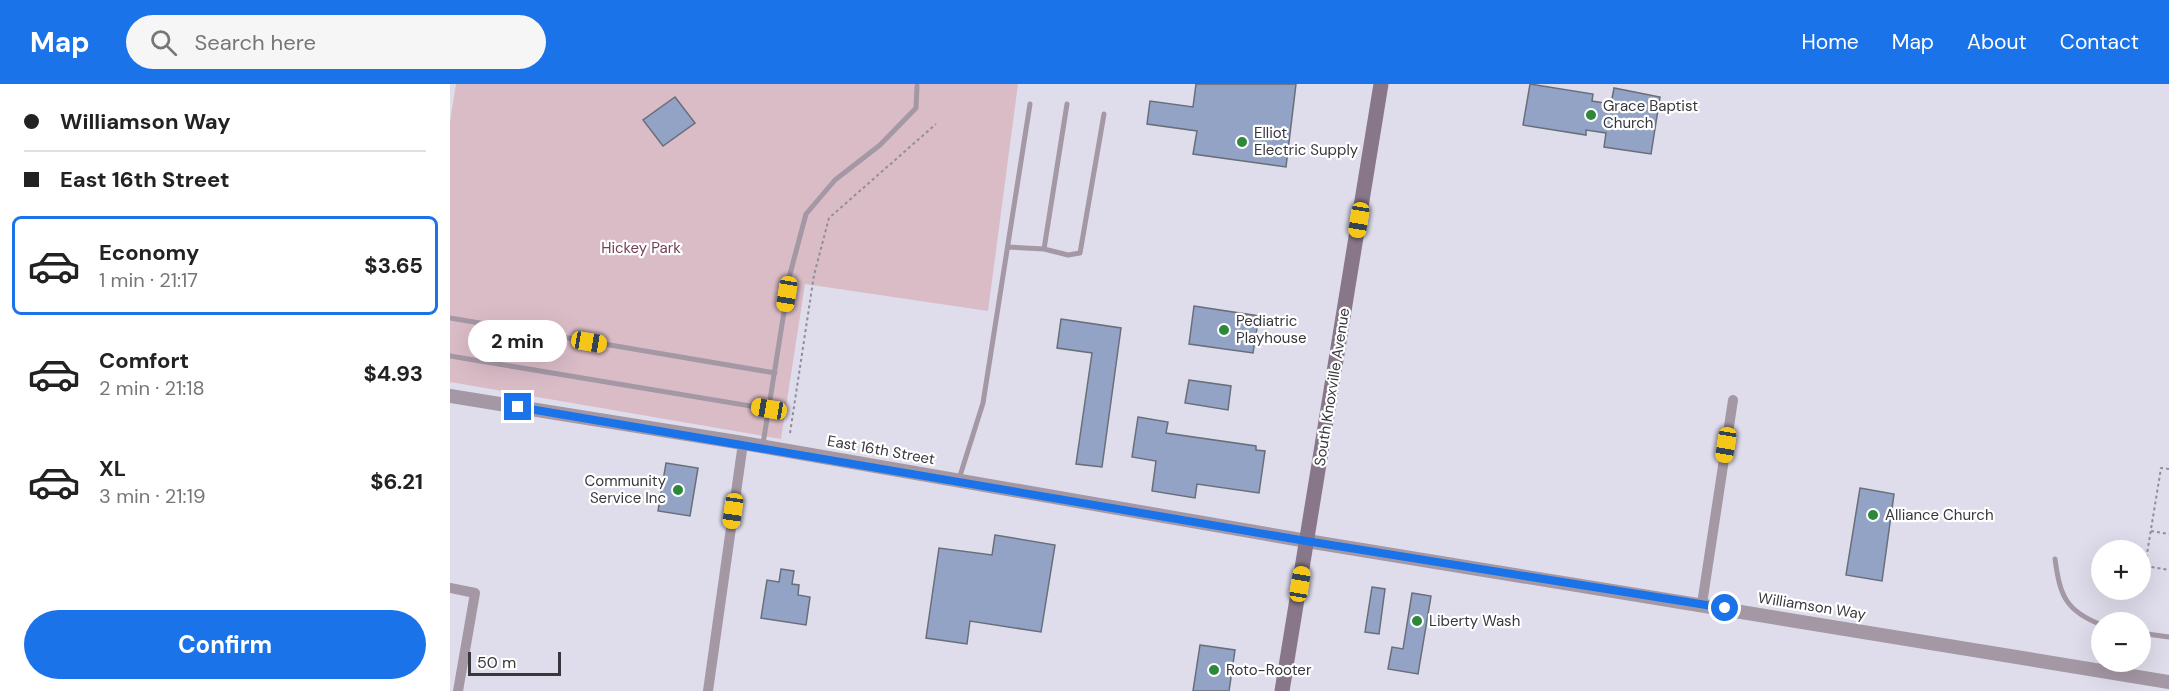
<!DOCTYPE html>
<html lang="en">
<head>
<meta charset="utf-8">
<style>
	body { margin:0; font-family:"DM Sans",sans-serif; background:#f6f6f6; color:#222; height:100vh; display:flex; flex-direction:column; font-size:22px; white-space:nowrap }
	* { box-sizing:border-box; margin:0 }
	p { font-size:20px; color:#767676 }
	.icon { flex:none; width:33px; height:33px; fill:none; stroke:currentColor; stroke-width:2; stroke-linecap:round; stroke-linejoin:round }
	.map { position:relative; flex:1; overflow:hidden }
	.panel { display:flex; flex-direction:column; background:#fff; width:450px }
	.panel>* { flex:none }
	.top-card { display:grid; align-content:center; height:132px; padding:0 24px; background:#fff }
	.buttons { position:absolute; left:1641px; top:456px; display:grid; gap:12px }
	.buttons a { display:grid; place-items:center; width:60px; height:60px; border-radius:50%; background:#fff; box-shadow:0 6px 24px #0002; font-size:30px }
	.scale { position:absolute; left:18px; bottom:15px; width:93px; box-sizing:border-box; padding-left:6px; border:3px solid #38373d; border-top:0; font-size:16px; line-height:21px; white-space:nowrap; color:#38373d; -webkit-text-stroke:4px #fff; paint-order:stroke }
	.end { position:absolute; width:27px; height:27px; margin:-14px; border:8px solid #1a73e8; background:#fff; box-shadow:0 0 0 3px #fff }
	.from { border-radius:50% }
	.bubble { position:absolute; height:42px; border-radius:21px; background:#fff; box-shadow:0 6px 24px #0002; font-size:20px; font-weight:700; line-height:42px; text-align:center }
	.car { position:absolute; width:18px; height:36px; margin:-18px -9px; border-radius:8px; box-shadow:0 0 4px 2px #0007; background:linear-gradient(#f5c518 24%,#345 0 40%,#f5c518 0 76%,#345 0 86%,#f5c518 0) }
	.top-card b { display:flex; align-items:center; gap:21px; height:57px; font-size:22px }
	.top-card b+b { border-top:2px solid #e0e0e0 }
	.top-card i { width:15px; height:15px; background:#222 }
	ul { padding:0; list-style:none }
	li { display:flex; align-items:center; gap:18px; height:99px; margin:0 12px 9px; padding:0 12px; border:3px solid transparent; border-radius:9px }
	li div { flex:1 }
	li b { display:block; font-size:22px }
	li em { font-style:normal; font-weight:700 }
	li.on { border-color:#1a73e8 }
	li>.icon { width:54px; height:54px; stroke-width:1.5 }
	.action { display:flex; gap:12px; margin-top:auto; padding:12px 24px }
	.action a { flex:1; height:69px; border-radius:36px; background:#1a73e8; color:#fff; font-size:24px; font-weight:700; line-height:69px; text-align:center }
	header { display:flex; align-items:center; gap:36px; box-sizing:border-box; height:84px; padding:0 30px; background:#1a73e8; color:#fff }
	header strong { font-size:28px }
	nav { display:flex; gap:33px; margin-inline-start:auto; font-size:21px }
	.search { width:420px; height:54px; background:#f6f6f6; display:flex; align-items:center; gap:15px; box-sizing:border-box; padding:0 21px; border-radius:33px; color:#767676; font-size:22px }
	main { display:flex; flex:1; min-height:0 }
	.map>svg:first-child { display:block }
	.green { fill:#dabcc7 }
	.building { fill:#92a3c5; stroke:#686e7a; stroke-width:1.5 }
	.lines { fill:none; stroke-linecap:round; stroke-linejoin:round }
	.path { stroke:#908f99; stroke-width:2; stroke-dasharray:3 3; stroke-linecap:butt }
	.service { stroke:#a498a5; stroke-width:5 }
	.minor { stroke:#a498a5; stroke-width:10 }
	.tertiary { stroke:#a498a5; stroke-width:14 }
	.secondary { stroke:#887689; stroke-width:15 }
	.route { stroke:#1a73e8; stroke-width:8 }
	.poi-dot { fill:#2d8939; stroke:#fff; stroke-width:2 }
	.labels { text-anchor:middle; stroke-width:4.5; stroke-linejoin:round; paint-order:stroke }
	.poi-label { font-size:15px; fill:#38373d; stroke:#fff; text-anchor:start }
	.park-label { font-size:15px; fill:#743d56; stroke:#fff }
	.street-label { font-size:15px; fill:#38373d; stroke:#fff }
</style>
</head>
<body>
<header>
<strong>Map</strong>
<div class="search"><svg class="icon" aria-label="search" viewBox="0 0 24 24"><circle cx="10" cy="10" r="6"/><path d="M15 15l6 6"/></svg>Search here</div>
<nav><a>Home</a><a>Map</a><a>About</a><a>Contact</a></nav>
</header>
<main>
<section class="panel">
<div class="top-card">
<b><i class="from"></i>Williamson Way</b>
<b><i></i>East 16th Street</b>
</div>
<ul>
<li class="on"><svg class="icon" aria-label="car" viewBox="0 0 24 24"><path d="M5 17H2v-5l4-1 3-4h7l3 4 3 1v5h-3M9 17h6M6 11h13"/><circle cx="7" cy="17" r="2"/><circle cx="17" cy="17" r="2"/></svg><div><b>Economy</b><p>1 min · 21:17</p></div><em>$3.65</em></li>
<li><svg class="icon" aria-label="car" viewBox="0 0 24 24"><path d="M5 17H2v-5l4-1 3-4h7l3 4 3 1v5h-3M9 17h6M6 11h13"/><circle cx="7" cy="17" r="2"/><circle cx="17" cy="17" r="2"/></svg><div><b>Comfort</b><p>2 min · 21:18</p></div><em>$4.93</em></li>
<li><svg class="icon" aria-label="car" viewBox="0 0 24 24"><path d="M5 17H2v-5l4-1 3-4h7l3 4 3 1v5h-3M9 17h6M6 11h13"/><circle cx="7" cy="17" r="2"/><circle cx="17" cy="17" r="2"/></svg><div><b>XL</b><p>3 min · 21:19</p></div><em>$6.21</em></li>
</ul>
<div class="action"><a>Confirm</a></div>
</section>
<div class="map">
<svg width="1719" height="607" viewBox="0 0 1719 607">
	<rect width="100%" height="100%" fill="#dfddeb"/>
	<path class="green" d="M6,0H568L538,227L355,200L331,355L0,298V38Z"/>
	<path class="building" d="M746,0H846L836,83L743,70L747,47L697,40L700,17L743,23Z
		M1080,0L1143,10L1142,17L1161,20L1164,4L1210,13L1201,70L1154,63L1156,49L1136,46V51L1073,41Z
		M225,13L245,39L213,62L193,36Z
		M744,222L809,232L803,269L739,260Z
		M611,235L671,244L652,383L626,380L642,269L607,264Z
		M739,296L781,302L778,326L735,319Z
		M688,333L718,338L716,349L806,362V366L815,367L809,409L747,400L745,414L702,407L706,377L682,373Z
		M216,379L248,384L240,432L208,427Z
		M1410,404L1444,410L1432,497L1396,491Z
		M545,451L605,461L591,548L520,537L517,560L476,554L489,464L542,471Z
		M331,485L344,487L342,500L349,501L348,511L360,513L356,541L311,534L317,496L329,498Z
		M922,503L935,505L929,550L915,548Z
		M962,509L981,512L968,590L938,585L942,563L953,565Z
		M750,561L785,566L779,607H743Z"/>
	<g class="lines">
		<path class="path" d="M340,349L364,191L379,134L486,40
			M1719,385L1711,384L1695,482L1719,486
			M1701,447L1719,450"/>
		<path class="service" d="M559,163L594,165L618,171L630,169L654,30
			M594,165L617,20
			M0,234L325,289
			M0,272L319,325
			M313,360L340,190L356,130L385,96L430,61L466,24L467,2
			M509,395L533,319L580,20
			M1605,475C1610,511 1615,527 1652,541
			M1690,549L1719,553"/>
		<path class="minor" d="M0,504L25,509L8,607
			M1252,520L1283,316
			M258,607L293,359"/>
		<path class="tertiary" d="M0,312L293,359L857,457L1719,598"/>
		<path class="secondary" d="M832,607L931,0"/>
	</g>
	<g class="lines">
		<path class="route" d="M68,323L856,457L1275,524"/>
	</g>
	<g class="poi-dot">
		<circle cx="1141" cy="31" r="6"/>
		<circle cx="792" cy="58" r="6"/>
		<circle cx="774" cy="246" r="6"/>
		<circle cx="228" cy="406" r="6"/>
		<circle cx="1423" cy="431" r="6"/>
		<circle cx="967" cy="537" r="6"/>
		<circle cx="764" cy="586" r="6"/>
	</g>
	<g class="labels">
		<g class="poi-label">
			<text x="1153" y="27">Grace Baptist<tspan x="1153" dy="17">Church</tspan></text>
			<text x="804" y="54">Elliot<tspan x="804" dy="17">Electric Supply</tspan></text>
			<text x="786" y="242">Pediatric<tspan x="786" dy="17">Playhouse</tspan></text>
			<text x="216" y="402" text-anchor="end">Community<tspan x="216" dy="17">Service Inc</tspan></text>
			<text x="1435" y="436">Alliance Church</text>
			<text x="979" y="542">Liberty Wash</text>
			<text x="776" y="591">Roto-Rooter</text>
		</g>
		<g class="park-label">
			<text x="191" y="169">Hickey Park</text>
		</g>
		<g class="street-label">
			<text transform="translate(882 303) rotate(-81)" y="5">South Knoxville Avenue</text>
			<text transform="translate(431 366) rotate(10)" y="5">East 16th Street</text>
			<text transform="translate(1362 522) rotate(9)" y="5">Williamson Way</text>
		</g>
	</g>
</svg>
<div class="buttons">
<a>+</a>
<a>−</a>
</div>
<div class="scale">50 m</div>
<i class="end from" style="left:1275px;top:524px"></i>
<i class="end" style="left:68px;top:323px"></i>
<div class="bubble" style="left:18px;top:236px;width:99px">2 min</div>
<i class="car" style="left:909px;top:136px;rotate:189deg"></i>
<i class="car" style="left:337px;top:210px;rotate:189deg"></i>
<i class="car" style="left:139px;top:258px;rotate:100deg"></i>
<i class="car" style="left:319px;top:325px;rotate:280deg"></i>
<i class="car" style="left:1276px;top:361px;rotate:189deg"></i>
<i class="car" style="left:283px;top:427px;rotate:188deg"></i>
<i class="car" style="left:850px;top:500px;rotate:9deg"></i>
</div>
</main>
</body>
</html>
